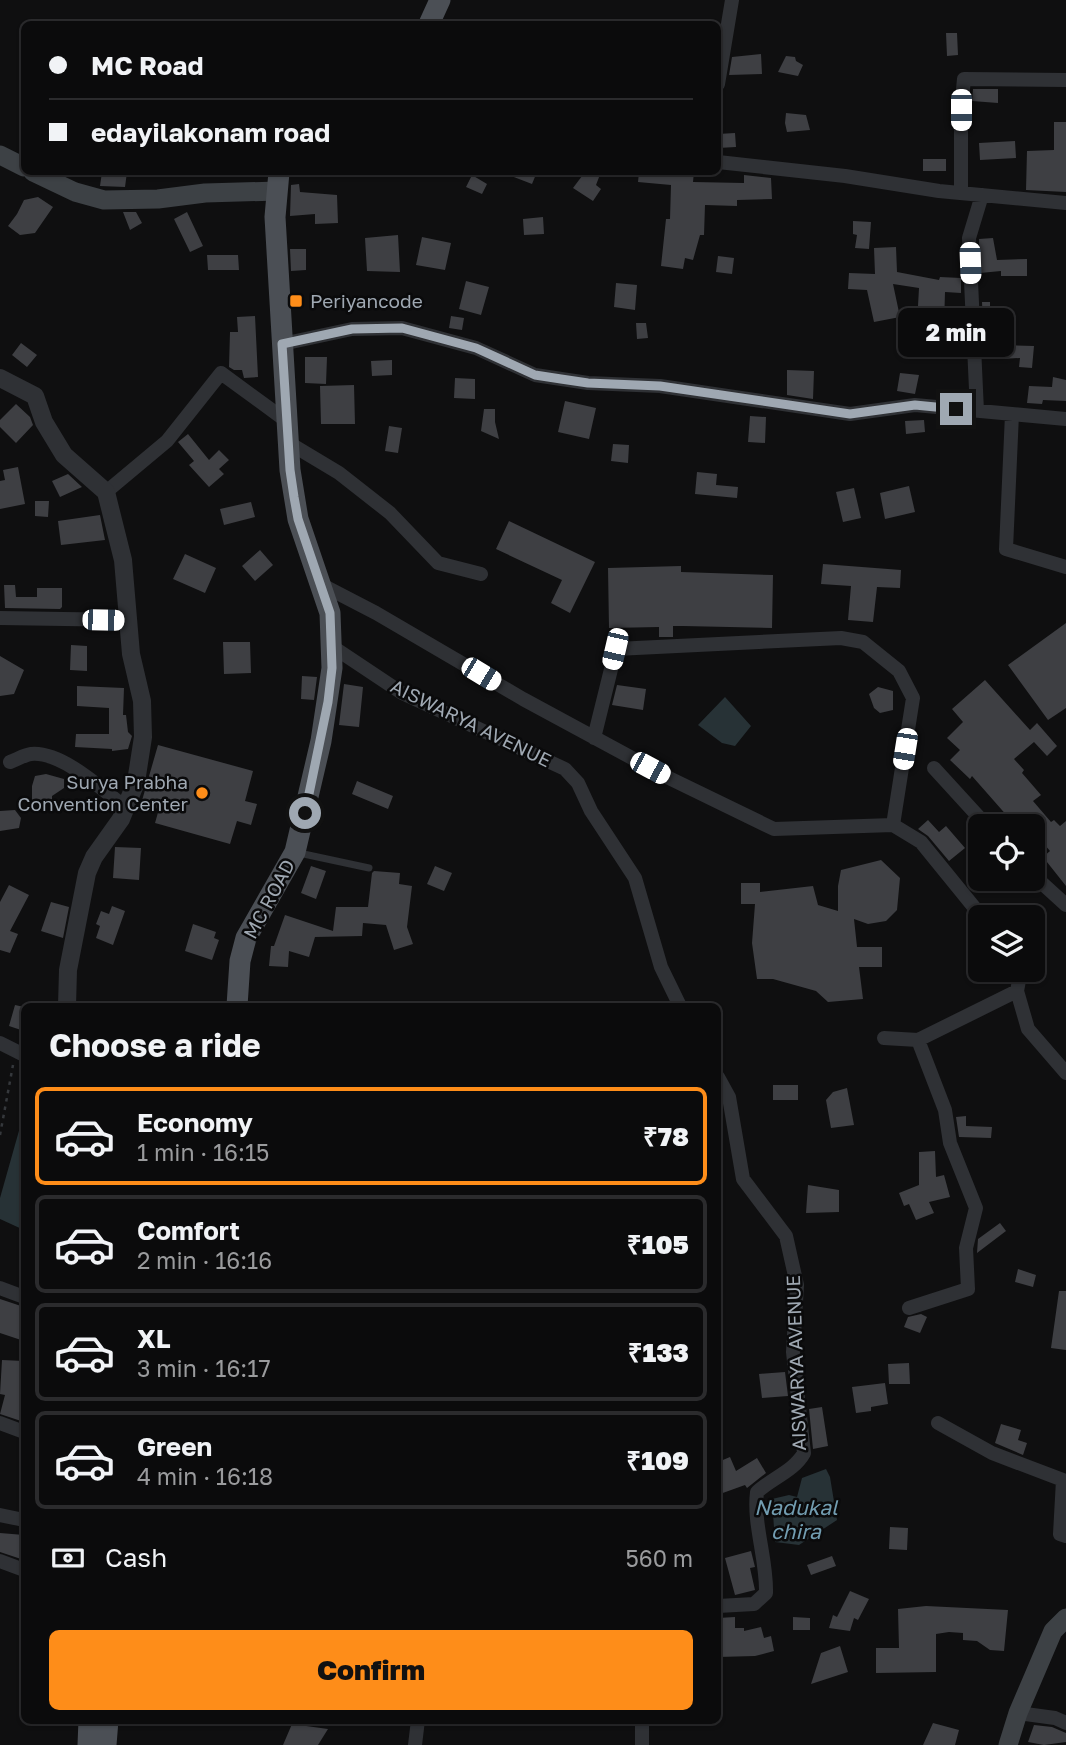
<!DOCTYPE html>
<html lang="en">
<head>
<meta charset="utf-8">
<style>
	body { margin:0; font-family:"Golos Text",sans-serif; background:#141415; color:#f1f3f6; height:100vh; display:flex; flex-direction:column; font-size:26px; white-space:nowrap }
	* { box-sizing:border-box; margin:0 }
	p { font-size:23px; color:#9a9b9d }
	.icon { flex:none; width:38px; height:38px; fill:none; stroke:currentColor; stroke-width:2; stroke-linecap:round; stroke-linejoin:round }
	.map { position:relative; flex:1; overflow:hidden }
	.panel { position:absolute; left:21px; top:1003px; width:700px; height:721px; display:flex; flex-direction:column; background:#0b0b0c; border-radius:10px; box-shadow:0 2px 5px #0004,0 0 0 2px #2b2b2d }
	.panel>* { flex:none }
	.hud { position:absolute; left:21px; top:21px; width:700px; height:154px; border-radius:10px; box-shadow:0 2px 5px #0004,0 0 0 2px #2b2b2d; display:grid; align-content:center; height:154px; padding:0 28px; background:#0b0b0c }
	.fabs { position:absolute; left:968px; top:814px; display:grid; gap:14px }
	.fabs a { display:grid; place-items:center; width:77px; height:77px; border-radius:10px; background:#0b0b0c; box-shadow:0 2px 5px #0004,0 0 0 2px #2b2b2d; font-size:35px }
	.end { position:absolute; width:32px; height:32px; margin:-16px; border:9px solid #9fa8b2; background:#111; box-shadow:0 0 0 4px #111 }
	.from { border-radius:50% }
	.bubble { position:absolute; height:49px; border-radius:10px; background:#0b0b0c; box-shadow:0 2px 5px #0004,0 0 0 2px #2b2b2d; font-size:23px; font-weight:800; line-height:49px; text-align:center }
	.car { position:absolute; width:21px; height:42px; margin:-21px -10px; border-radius:9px; box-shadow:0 0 5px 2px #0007; background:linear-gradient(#fff 24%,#345 0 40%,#fff 0 76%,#345 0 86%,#fff 0) }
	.hud b { display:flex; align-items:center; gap:24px; height:66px; font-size:26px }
	.hud b+b { border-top:2px solid #2b2b2d }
	.hud i { width:18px; height:18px; background:#f1f3f6 }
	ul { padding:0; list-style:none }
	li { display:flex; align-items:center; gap:21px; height:98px; margin:0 14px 10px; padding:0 14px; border:4px solid #2b2b2d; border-radius:10px }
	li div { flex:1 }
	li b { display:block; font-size:26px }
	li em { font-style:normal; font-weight:800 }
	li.current { border-color:#fe8d19 }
	li>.icon { width:63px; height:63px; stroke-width:1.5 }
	h2 { padding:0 28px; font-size:32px; line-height:84px }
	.pay { display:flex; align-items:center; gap:18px; height:77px; padding:0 28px; font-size:26px }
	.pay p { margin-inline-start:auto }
	.action { display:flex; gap:14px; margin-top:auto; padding:14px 28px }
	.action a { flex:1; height:80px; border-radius:10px; background:#fe8d19; color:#111; font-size:28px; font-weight:800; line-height:80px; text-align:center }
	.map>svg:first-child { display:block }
	.water { fill:#273236 }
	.building { fill:#3e3f43 }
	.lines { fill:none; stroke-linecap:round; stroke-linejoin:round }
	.path { stroke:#35383c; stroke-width:2.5; stroke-dasharray:3.5 5; stroke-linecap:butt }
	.service { stroke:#2f3135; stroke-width:7 }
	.minor { stroke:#2f3135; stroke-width:14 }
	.tertiary { stroke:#2f3135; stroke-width:18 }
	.secondary { stroke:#3d4145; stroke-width:19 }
	.primary { stroke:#4b4f55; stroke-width:21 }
	.route { stroke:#9fa8b2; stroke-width:9 }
	.poi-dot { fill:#fe8d19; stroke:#0a0a0b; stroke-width:2.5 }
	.labels { text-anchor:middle; stroke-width:5; stroke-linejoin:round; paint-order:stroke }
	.poi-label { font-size:19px; fill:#9fa8b2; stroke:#0a0a0b; text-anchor:start }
	.street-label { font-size:19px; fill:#9fa8b2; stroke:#0a0a0b }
	.water-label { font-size:21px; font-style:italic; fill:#729db1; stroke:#0a0a0b }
</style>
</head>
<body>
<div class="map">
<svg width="1066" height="1745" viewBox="0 0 1066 1745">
	<rect width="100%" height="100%" fill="#0f0f10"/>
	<path class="water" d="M725,697L751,726L735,746L722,743L698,725Z
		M24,1113V1230L0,1219V1198Z
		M826,1469L830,1477L837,1520L799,1545L775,1542L772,1499L789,1495L797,1497L802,1478Z"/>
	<path class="building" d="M946,33H957L958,55L947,56Z
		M761,54L762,74L729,75L732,57Z
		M786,56L795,57L796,61L803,65L798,76L778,72Z
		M973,89H998V103L972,101Z
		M786,113L806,115L810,130L787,132L785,123Z
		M1054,122H1066V192L1026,190L1027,151L1054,150Z
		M735,133L736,147L718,148V134Z
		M1015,141L1016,158L980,160L979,143Z
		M923,159H946V171H923Z
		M102,172H127L125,187L100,186Z
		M501,172H537L532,184Z
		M585,172H601L596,185L601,189L593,201L573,188Z
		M639,172H694L693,182L744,183V175L771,178L772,199L737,200V206L705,205L704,235H700L693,260L685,258L683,269L661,266L666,219H670L671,185L638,182Z
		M472,175L487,184L482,194L466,187Z
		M299,184L300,192L337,195L338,223L315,224V214L290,216L291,185Z
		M38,197L53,207L35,233L20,235L8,226L17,214L24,200Z
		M123,212H136L142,223L130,230Z
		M187,212L203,246L190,252L174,219Z
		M543,217L544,234L524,235L523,219Z
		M853,221L871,222L869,249L855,248L857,235L853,234Z
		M398,235L400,272L367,271L365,238Z
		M422,237L451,243L445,270L416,265Z
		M993,238L997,260L1027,259V276H1001V271L980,273L979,239Z
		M896,247L897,272L939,280L940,277L961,278V293L945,292L944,326L917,324L919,288L893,284L900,317L874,322L867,290L848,289L849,273L875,274L874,248Z
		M290,249H306V270L291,271Z
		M207,255H238L239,270H208Z
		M718,256L734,258L732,274L716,272Z
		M466,281L489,287L481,315L459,309Z
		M616,283L637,285L635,310L614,307Z
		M982,302H990V325H983Z
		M255,316L258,377L244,378L242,370H234L229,367L230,332H238L237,317Z
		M451,316L464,318L462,330L449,328Z
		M636,323H646L648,338L637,339Z
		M952,324H963L965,350L953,351Z
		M21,343L37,355L27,367L12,355Z
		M1001,345L1034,346L1032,368L1019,367L1020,358L1001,359Z
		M305,357H327L326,384L305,383Z
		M392,360V375L372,376L371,361Z
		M787,370L814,371L813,399L787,395Z
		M900,373L919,375L915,394L897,391Z
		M1053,377L1066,380V401L1043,400L1042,404L1027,403L1029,386L1052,387Z
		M455,378L475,379V399L454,398Z
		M354,385L355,424H321L320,386Z
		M565,401L596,408L589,439L558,432Z
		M16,404L30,417L33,425L16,443L0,427V420Z
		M484,409H495V422L499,439L481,431Z
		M750,416L766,417L765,443L748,442Z
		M924,420L925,432L906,434L905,421Z
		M389,426L402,428L398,453L385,451Z
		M188,434L209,460L219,450L229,460L219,469L224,474L209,487L189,465L194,461L178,442Z
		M613,444L629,445L628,463L611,461Z
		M18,467L25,504L0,509V481L5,480L3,470Z
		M697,472L717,474L716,485L738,487L737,498L695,494Z
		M68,474L82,487L60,497L52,481Z
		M909,486L915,512L885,519L880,493Z
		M854,488L861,518L843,522L836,492Z
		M35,501H49L48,517L35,516Z
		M251,502L255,517L224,525L220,509Z
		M100,515L105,540L61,545L58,521Z
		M509,521L595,562L570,613L551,603L562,580L496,549Z
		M260,550L273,565L255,581L242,566Z
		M185,554L216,568L205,593L173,579Z
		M823,564L901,570L900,588L877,587L873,622L848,620L851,586L821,584Z
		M681,566V572L773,575L772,628L683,626H673V637H659V627L609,628L608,568Z
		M4,585H15L16,597H37V588H62V607L60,609L5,608Z
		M1066,623V708L1048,720L1008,665Z
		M223,642H250L251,673L224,674Z
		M71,645L87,646V671L70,670Z
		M0,656L24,670L14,694L0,696Z
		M302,676L317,677L314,700L301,699Z
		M985,680L1030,730L1037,723L1057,746L1047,756L1034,742L1014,759L1024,770L1022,773L1041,795L1033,801L1051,822L1054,820L1060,826L1066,821V886L1043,857L1050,851L1032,830V826H1016L972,776L970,779L950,760L960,750L947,738L963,722L952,709Z
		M344,684L363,687L359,727L339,725Z
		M617,685L646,689L643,710L612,705Z
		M77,686L124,688L123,715H126L128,732L132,736L128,749L112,751V749L75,747L76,734H109V708L77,706Z
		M878,687L893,691V710L880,713L874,708L869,694Z
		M158,745L253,771L245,801L257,804L251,825L237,821L230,844L155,823L159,809L141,804Z
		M46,774L64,779V788L52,796V804L32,800V786L35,776Z
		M357,781L393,796L388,809L352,794Z
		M15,810L21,818L19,828L0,831V811Z
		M928,820L939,832L946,826L965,848L949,861L928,836L918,829Z
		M115,847L141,848L139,880L113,878Z
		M881,860L900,878L897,910L886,921L868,924L854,919L857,947H882V967H859L863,999L828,1002L816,991L773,979H757L752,943L755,904H741V883H760V892L813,886L818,905L838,911V886L841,870Z
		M311,866L326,871L316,899L301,893Z
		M435,866L452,873L444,891L427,884Z
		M374,871L400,873L399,884L412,886L407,927L413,944L394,950L386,925L363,923L362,936L315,937L309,957L289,951L288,967L269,966L271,946H274L285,915L333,931L336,907H368L372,873Z
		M9,885L29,895L10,931L18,934L10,953L0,950V902Z
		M51,902L69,907L63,938L41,931Z
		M112,906L125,911L113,945L96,938L100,926L96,924L101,911L109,914Z
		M193,924L216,932L214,938L219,940L212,960L185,951Z
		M15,1005L24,1007V1031L9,1026Z
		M773,1085H798V1100H773Z
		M847,1088L854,1125L831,1128L826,1100L833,1092Z
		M966,1116V1126L992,1127L991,1138L959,1137L956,1117Z
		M935,1151L936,1177L944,1175L950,1197L929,1202L934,1213L916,1220L909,1204L904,1206L899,1193L919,1185V1152Z
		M808,1185L839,1190V1212L806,1213Z
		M1000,1223L1006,1231L977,1253L978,1239Z
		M1018,1269L1036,1275L1033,1287L1015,1282Z
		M1059,1291H1066V1350L1051,1348Z
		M0,1299L24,1307V1341L0,1333Z
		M921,1314L927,1317L920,1333L904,1327L908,1317Z
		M2,1360L24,1361V1422L0,1414L5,1395L0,1394Z
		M909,1363L910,1384H889L888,1364Z
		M785,1372L788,1396L762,1398L759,1374Z
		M885,1383L888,1404L871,1407V1411L856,1413L852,1387Z
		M822,1407L828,1446L813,1449L809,1409Z
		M1001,1424L1021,1430L1018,1440L1027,1443L1023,1455L995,1443Z
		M730,1457L736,1471L757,1458L766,1473L747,1488L745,1485L720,1494L718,1487V1462Z
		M890,1527L908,1528L907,1550L889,1549Z
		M0,1533L24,1535V1560L0,1552Z
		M751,1551L755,1567L750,1568L755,1590L735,1595L725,1558Z
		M832,1556L836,1566L811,1575L807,1565Z
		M850,1591L869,1599L858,1620L854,1618L850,1631L829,1628L833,1615L837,1617Z
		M926,1606L1008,1610L1004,1651L990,1650L977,1641L963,1640V1633L949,1632L936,1634V1672L876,1673V1648H899L898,1609Z
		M735,1617V1628H744V1631L761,1627L764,1638L771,1636L774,1651L755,1656L718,1657V1618Z
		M793,1617L810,1618V1630H793Z
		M840,1646L848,1672L811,1684L821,1653Z
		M933,1723L959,1730L955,1745H923Z
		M292,1724L328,1729L318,1745H283Z
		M1034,1725L1052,1727L1066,1733V1742L1044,1745L1028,1742Z"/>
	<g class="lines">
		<path class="path" d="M0,1135L13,1065"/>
		<path class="service" d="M299,853L369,868"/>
		<path class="minor" d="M718,84L732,0
			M718,162L845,176L939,191L1066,203
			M961,193V110L964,79L1066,80
			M282,344L352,329L402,328L476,348L535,375L588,383L660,386L850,414L915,405L1066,419
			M977,411L969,238L982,195
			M1012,414L1006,549L1066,567
			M289,443L339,473L390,513L438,563L481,574
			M106,492L167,441L221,373L288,422
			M322,585L376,613L523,699L669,778L774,829L893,825L921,842L982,917
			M0,618L128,620
			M330,645L402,693L565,769L578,783L591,811L635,878L661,967L680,1006
			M594,738L616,649L841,638L863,642L899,671L913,698L893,825
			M10,762C16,760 24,755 31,754C62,751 103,790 126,808
			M934,768L987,826
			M1032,874L1066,905
			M1017,991L1028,1029L1066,1073
			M884,1038L918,1040L1017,991L1021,970
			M0,1043L24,1055
			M718,1077L729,1097L743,1179L786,1236L797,1285L793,1352L804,1453C794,1471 772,1478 757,1492C753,1525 767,1559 766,1593L754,1604L718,1606
			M0,1288L24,1297
			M909,1308L968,1289L966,1248L976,1208L950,1143L945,1110L918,1040
			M0,1423L24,1432
			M938,1423L992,1453L1063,1480L1060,1534L1066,1536
			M0,1515L24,1520
			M0,1561L24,1570
			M1018,1713L1055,1718L1066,1723
			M642,1720V1745
			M415,1745L418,1720"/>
		<path class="tertiary" d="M0,378L35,396L44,422L64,455L106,492L123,560L131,654L142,701L143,737L136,782L121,819L94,857L87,873L68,970L67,1006"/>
		<path class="secondary" d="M0,155L24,167
			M33,172L75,192L104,200L158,199L205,193L277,191
			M1008,1745L1018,1713L1053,1631L1066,1618"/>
		<path class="primary" d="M429,24L440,0
			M237,1006L240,961L246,938L295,852L321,741L332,668L330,613L298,519L290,470L275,217L279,172
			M88,1745L89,1720
			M106,1745L108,1720"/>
	</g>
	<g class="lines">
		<path class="route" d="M305,813L328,702L332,668L330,613L298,519L294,497L290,470L282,344L352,329L402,328L476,348L535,375L561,379L588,383L660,386L850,414L915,405L956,409"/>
	</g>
	<g class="poi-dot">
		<rect x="289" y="294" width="14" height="14" rx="3.5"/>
		<circle cx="202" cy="793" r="7"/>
	</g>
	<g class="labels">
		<g class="poi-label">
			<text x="310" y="308">Periyancode</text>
			<text x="188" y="789" text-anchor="end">Surya Prabha<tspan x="188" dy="22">Convention Center</tspan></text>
		</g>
		<g class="street-label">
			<text transform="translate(471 723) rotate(26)" y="7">AISWARYA AVENUE</text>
			<text transform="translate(269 899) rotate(-62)" y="7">MC ROAD</text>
			<text transform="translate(796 1363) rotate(-92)" y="7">AISWARYA AVENUE</text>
		</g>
		<g class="water-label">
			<text x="796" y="1515">Nadukal<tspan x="796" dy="24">chira</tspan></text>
		</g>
	</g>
</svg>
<div class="fabs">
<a><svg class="icon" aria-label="locate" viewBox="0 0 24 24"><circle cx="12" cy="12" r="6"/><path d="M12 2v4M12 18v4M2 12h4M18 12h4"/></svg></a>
<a><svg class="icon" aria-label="layers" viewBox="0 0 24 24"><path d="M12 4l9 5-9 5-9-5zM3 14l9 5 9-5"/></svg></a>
</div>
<i class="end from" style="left:305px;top:813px"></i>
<i class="end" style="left:956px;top:409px"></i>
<div class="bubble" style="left:898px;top:308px;width:116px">2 min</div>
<i class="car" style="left:961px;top:110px;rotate:180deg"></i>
<i class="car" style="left:970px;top:263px;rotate:178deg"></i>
<i class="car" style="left:103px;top:620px;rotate:91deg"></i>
<i class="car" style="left:615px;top:649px;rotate:193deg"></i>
<i class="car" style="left:481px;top:674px;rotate:121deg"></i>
<i class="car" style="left:905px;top:749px;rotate:189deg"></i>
<i class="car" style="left:650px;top:768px;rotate:118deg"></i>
<div class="hud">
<b><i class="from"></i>MC Road</b>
<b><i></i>edayilakonam road</b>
</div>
<section class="panel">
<h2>Choose a ride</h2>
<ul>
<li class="current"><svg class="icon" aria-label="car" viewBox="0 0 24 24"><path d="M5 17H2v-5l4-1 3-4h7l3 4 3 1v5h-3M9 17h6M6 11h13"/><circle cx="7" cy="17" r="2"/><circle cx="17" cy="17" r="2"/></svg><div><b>Economy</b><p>1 min · 16:15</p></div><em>₹78</em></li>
<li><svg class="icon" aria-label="car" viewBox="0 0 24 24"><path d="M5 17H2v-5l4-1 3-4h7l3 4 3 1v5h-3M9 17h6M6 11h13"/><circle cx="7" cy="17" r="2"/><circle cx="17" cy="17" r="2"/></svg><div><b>Comfort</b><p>2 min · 16:16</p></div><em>₹105</em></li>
<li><svg class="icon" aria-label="car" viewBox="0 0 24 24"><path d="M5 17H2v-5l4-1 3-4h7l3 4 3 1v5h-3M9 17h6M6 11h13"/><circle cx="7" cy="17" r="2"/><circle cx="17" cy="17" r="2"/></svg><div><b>XL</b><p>3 min · 16:17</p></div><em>₹133</em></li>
<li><svg class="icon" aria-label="car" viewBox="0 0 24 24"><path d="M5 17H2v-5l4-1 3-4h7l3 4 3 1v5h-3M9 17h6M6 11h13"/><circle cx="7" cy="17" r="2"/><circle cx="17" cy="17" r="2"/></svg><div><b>Green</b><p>4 min · 16:18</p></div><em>₹109</em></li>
</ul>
<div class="pay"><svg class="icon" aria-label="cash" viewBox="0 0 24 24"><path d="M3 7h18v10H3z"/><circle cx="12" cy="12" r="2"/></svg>Cash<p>560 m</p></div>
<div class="action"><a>Confirm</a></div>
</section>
</div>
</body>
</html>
